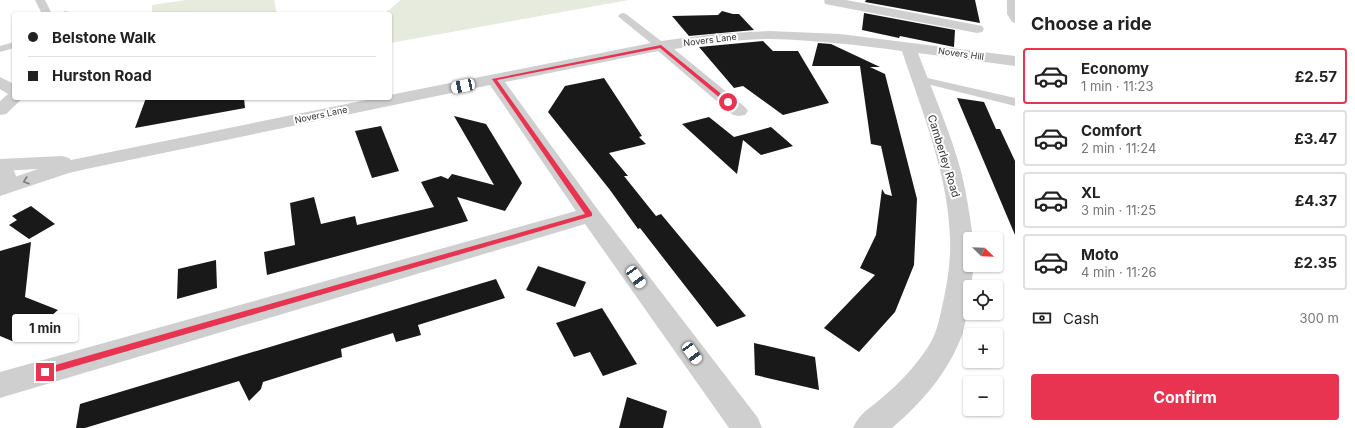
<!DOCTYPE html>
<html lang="en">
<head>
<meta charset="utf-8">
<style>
	body { margin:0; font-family:Inter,sans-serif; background:#f2f2f2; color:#222; height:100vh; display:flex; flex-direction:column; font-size:15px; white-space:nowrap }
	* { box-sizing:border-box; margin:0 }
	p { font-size:13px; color:#767676 }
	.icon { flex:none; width:22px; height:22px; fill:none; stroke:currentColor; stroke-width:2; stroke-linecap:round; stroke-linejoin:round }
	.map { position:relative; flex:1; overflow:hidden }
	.sheet { display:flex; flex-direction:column; background:#fff; width:340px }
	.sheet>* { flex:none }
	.guide { position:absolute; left:12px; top:12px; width:380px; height:88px; border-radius:4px; box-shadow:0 1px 3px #0004; display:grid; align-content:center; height:88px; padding:0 16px; background:#fff }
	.needle { width:26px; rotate:113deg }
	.controls { position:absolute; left:963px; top:232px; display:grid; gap:8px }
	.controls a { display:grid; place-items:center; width:40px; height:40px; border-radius:4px; background:#fff; box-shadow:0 1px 3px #0004; font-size:20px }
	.end { position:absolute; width:18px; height:18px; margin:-9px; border:5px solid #e83451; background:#fff; box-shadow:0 0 0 2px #fff }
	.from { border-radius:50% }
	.bubble { position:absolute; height:28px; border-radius:4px; background:#fff; box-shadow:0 1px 3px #0004; font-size:13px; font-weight:700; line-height:28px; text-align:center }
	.car { position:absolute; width:12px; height:24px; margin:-12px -6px; border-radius:5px; box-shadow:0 0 3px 1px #0007; background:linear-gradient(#fff 24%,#345 0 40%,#fff 0 76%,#345 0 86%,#fff 0) }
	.guide b { display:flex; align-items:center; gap:14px; height:38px; font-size:15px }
	.guide b+b { border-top:1px solid #e0e0e0 }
	.guide i { width:10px; height:10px; background:#222 }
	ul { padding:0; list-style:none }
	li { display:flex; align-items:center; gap:12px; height:56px; margin:0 8px 6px; padding:0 8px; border:2px solid #e0e0e0; border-radius:4px }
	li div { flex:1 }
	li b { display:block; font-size:15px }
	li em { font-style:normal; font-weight:700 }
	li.active { border-color:#e83451 }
	li>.icon { width:36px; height:36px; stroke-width:1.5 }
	h2 { padding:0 16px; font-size:18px; line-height:48px }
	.pay { display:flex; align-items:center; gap:10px; height:44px; padding:0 16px; font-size:15px }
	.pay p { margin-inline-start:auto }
	.action { display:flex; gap:8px; margin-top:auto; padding:8px 16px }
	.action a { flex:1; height:46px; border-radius:4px; background:#e83451; color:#fff; font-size:16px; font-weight:700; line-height:46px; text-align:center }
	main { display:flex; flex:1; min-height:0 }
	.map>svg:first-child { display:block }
	.green { fill:#e6ebdd }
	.building { fill:#191919 }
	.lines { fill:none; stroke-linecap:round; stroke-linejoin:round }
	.service { fill:#cfcfcf; fill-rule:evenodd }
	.minor { fill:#cfcfcf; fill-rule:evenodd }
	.tertiary { fill:#cfcfcf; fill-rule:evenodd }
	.oneway { stroke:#797979 }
	.route { fill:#e83451 }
	.labels { text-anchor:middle; stroke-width:4; stroke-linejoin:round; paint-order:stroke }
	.far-street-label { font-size:9px; fill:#323232; stroke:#fff }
	.street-label { font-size:11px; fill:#323232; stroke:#fff }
</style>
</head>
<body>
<main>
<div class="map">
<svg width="1015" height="428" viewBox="0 0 1015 428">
	<rect width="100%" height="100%" fill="#fff"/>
	<path class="green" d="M186,0H274L277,14H152V5Z
		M401,0H629L390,43V14H384Z"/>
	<path class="building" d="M866,0H975L980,23L865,2Z
		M722,11L733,14H739L754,30L689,36L672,16L718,15Z
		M864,13L955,30L954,47L900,36L899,38L862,30Z
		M763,41L773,51H798L829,103L783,115L743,86L734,88L699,47Z
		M818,43L831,44L880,67H870L885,74L917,199L914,265L895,312L859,352L824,328L875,275L860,268L876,235L882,189L885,194L892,196L881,146L871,144L860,66H812Z
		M604,78L642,136L639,137L646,144L609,153L628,176H624L656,216L661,214L746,316L717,327L640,228L638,229L610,190L548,112L565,86Z
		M146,98H244L245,108L135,128Z
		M957,98L984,102L996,129H1000L1015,161V235Z
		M454,116L486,124L522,183L505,211L457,197L468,221L267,275L264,252L295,245L290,203L314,197L321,224L355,216L357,225L434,207L421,182L441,176L448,179L452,174L494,185Z
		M709,117L734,137L771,127L793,146L761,155L743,140L737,174L682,124Z
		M381,126L399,171L372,178L355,131Z
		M31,206L55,224L29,239L9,225L17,220L12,216Z
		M31,242L25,297L58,310L30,334L24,331L12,341L0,336V251Z
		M216,260L217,288L177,299L178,269Z
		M538,266L586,282L575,307L526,290Z
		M496,279L505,298L418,325L421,335L396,342L393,333L341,349L342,357L263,382L261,389L249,401L239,381L85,428H76L80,404Z
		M602,308L637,364L603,376L590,352L574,357L556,323Z
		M754,343L815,357L819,390L755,375Z
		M627,397L667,411L663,428H619Z"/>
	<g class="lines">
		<path class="service" d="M35,0H45L52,14H42Z
			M1007,0H1015V23L1012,22L1007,14Z
			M65,11L69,12L71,14H60Z
			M623,13L626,14L665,44L666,46L665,48H657L620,18L618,16L620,14Z
			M14,42V48L0,52V46Z
			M919,76L1015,98V106L915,81L913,79L915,77Z"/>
		<path class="minor" d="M824,0H846L977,25L982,26L984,29L982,32L977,33L830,5L825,4Z
			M770,31L840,34L1015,56V66L918,53C933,93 951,133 962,175C967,196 970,217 973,239H970V265H973V272C970,292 968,312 963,332C951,369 921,404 892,428H853C860,412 871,408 884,396C901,382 916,365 928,347C938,332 940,315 944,298C948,278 951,258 950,238C948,173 922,112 902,51C858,45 815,40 771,39C738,39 706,44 674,49L745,107L748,111L745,115L739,116L733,115L658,51L505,82L598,210L758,418L762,428H729L585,224L0,398V372L576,211L490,85L91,168L69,173L0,196V182L38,169L0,171V159L62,156L69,158L71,160L376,98H390V95L661,41L714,34Z
			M0,77L14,84V98H23L6,114L0,115V101L8,94L0,89Z"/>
		<path class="tertiary" d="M0,161L11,163L16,176C14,186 9,191 0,194Z"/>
	</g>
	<defs><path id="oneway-chevron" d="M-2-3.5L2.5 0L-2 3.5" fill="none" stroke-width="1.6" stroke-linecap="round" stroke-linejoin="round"/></defs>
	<use class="oneway" href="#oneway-chevron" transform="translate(26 181) rotate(161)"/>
	<path class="route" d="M661,45L730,101V103H726L660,48L497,80L592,213V216L45,375L42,374L41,372L42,369L45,368L585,214L492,79Z"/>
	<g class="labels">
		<g class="far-street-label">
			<text transform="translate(710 40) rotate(-7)" y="3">Novers Lane</text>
			<text transform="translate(961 54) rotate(8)" y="3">Novers Hill</text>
			<text transform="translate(321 115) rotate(-12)" y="3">Novers Lane</text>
		</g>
		<g class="street-label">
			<text transform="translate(944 156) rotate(73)" y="4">Camberley Road</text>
		</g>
	</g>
</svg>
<div class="controls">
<a><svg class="needle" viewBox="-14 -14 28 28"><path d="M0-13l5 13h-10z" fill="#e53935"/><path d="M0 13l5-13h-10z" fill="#767676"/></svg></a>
<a><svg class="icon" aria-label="locate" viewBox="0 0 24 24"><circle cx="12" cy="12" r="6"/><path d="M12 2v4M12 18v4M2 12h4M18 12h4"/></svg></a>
<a>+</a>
<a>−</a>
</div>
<i class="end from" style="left:728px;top:102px"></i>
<i class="end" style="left:45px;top:372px"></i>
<div class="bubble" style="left:12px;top:314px;width:66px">1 min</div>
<i class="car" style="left:463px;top:86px;rotate:258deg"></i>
<i class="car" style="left:636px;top:277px;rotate:144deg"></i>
<i class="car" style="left:692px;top:353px;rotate:144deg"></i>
<div class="guide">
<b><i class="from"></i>Belstone Walk</b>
<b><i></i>Hurston Road</b>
</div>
</div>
<section class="sheet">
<h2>Choose a ride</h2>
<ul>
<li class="active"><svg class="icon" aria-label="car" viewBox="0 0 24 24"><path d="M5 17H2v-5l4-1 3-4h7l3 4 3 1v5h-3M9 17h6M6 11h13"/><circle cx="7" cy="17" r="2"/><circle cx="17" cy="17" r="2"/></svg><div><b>Economy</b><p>1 min · 11:23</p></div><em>£2.57</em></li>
<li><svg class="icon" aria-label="car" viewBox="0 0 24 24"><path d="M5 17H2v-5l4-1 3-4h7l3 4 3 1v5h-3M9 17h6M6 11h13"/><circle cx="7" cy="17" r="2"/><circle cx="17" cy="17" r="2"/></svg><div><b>Comfort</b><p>2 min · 11:24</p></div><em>£3.47</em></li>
<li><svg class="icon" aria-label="car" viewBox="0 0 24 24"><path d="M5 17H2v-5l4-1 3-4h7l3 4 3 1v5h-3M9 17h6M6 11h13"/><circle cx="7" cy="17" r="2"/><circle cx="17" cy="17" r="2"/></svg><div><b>XL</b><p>3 min · 11:25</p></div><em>£4.37</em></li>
<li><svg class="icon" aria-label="car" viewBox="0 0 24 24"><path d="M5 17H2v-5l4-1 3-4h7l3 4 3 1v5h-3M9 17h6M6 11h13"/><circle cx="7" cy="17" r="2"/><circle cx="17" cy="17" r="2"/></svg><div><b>Moto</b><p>4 min · 11:26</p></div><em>£2.35</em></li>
</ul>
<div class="pay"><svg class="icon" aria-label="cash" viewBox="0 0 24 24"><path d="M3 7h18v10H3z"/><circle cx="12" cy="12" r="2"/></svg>Cash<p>300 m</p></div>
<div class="action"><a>Confirm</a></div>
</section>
</main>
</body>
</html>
